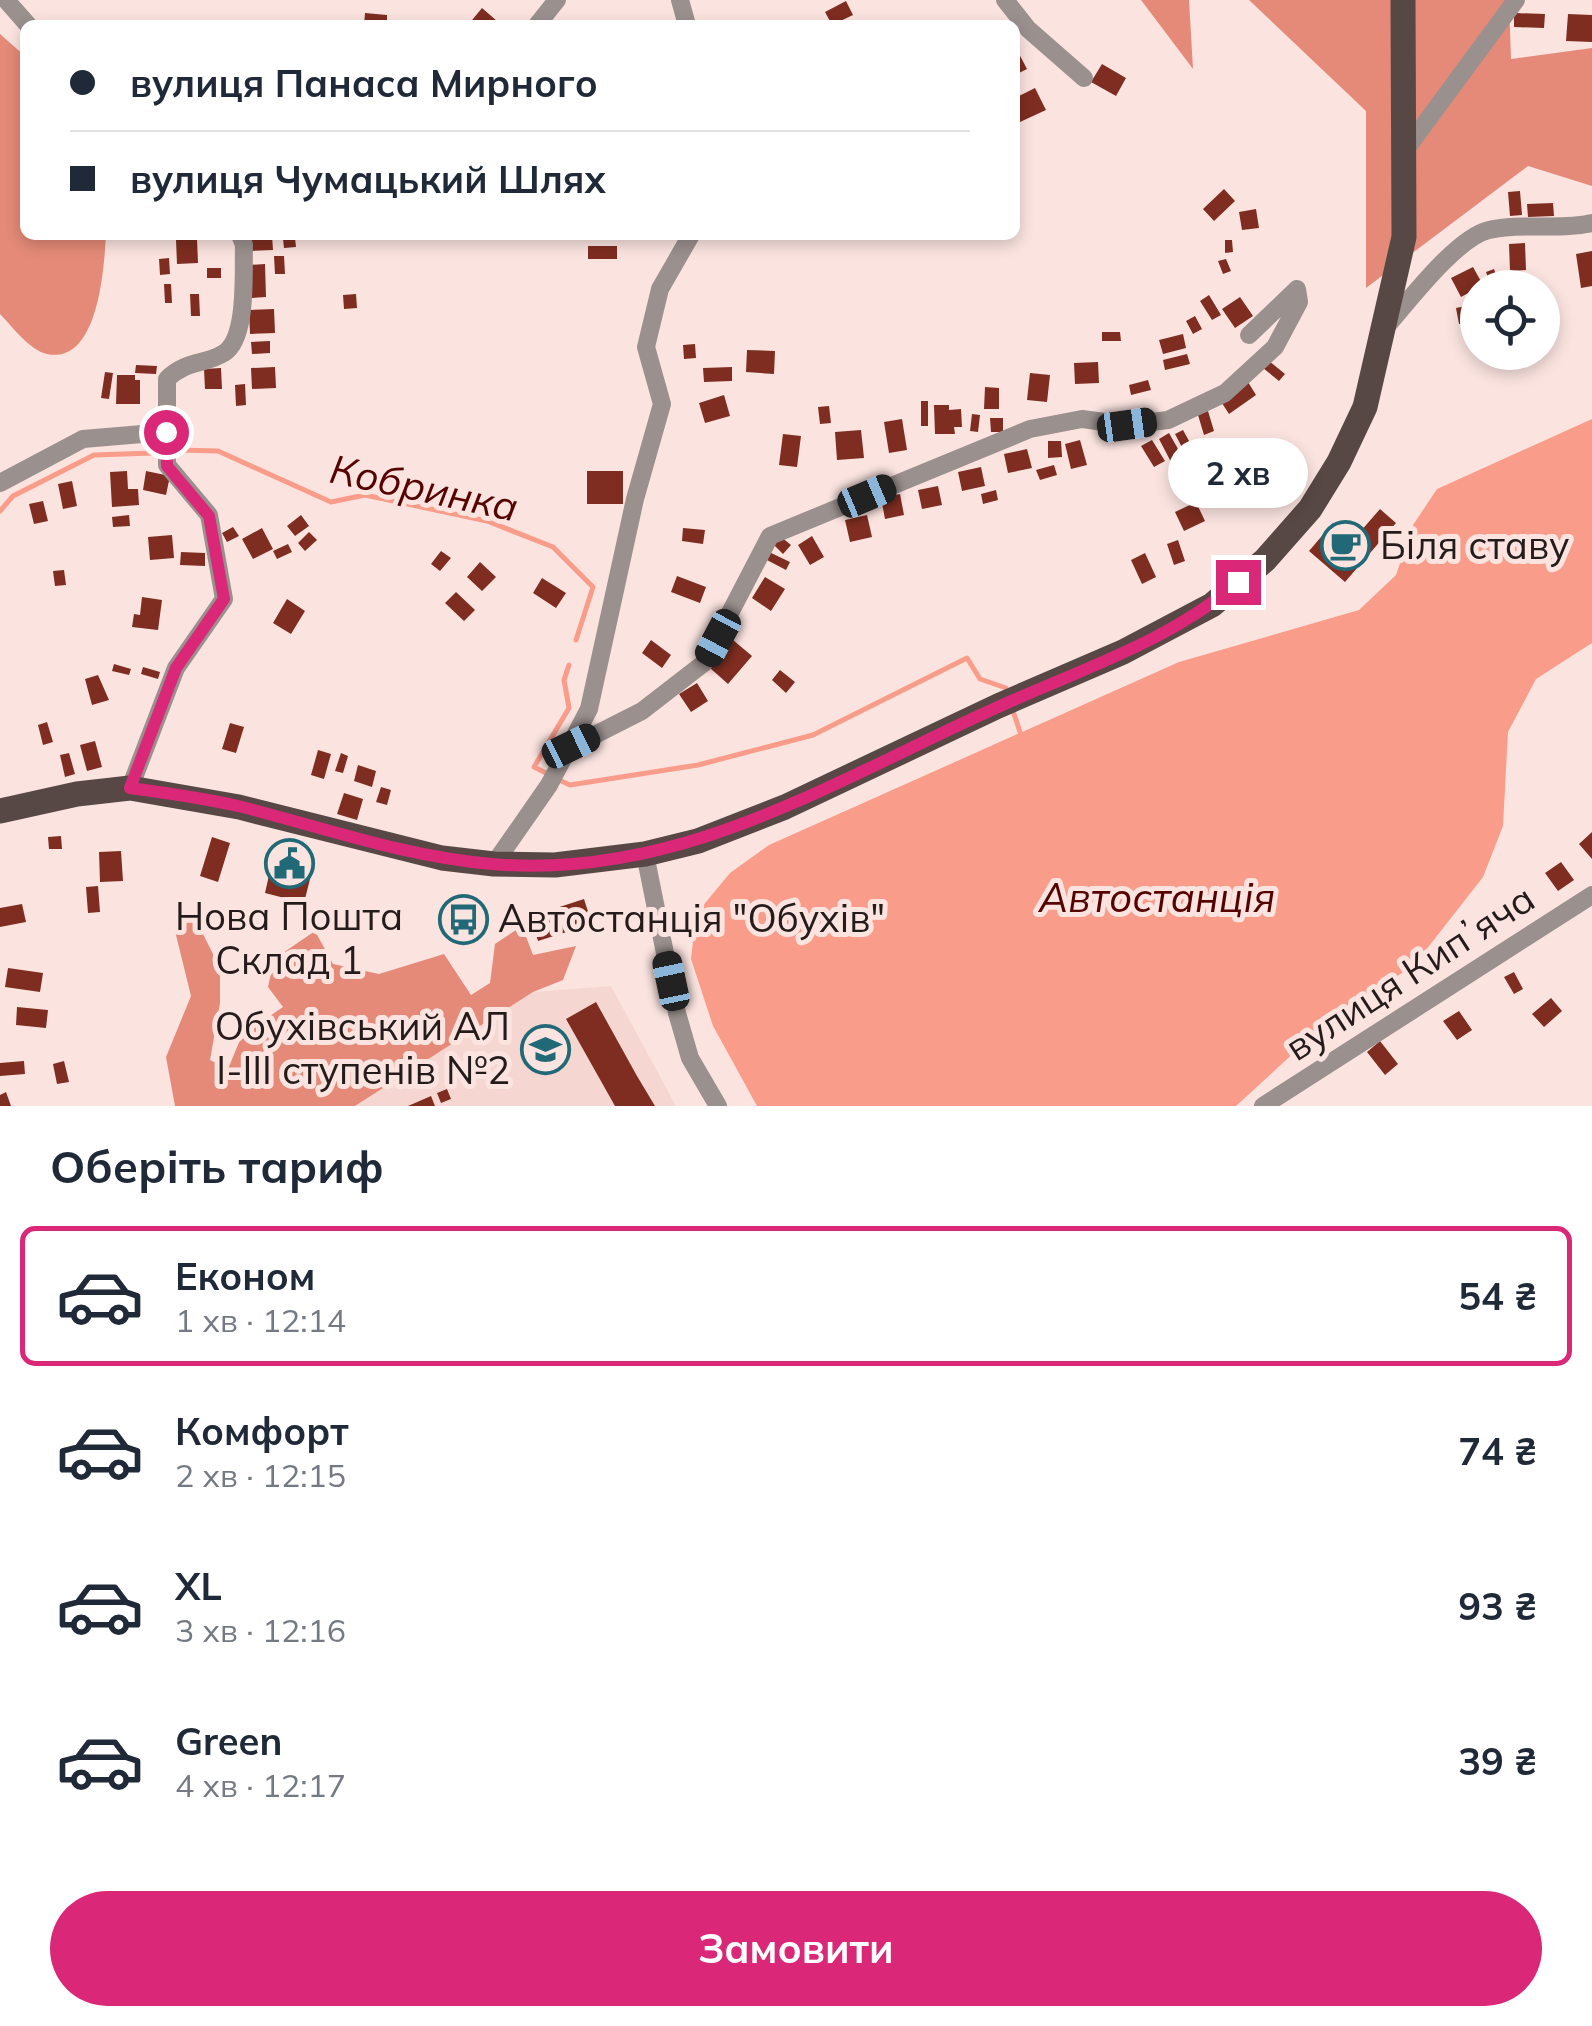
<!DOCTYPE html>
<html lang="uk">
<head>
<meta charset="utf-8">
<style>
	body { margin:0; font-family:Mulish,sans-serif; background:#f6f6f7; color:#1f2937; height:100vh; display:flex; flex-direction:column; font-size:38px; white-space:nowrap }
	* { box-sizing:border-box; margin:0 }
	p { font-size:32px; color:#747a83 }
	.icon { flex:none; width:55px; height:55px; fill:none; stroke:currentColor; stroke-width:2; stroke-linecap:round; stroke-linejoin:round }
	.map { position:relative; height:1106px; overflow:hidden }
	.side { display:flex; flex-direction:column; background:#fff; flex:1 }
	.side>* { flex:none }
	.top-card { position:absolute; left:20px; top:20px; width:1000px; height:220px; border-radius:15px; box-shadow:0 5px 15px #0003; display:grid; align-content:center; height:220px; padding:0 50px; background:#fff }
	.controls { position:absolute; left:1460px; top:270px; display:grid; gap:20px }
	.controls a { display:grid; place-items:center; width:100px; height:100px; border-radius:50%; background:#fff; box-shadow:0 5px 15px #0003; font-size:50px }
	.end { position:absolute; width:45px; height:45px; margin:-22px; border:12px solid #db2777; background:#fff; box-shadow:0 0 0 5px #fff }
	.from { border-radius:50% }
	.bubble { position:absolute; height:70px; border-radius:35px; background:#fff; box-shadow:0 5px 15px #0003; font-size:32px; font-weight:700; line-height:70px; text-align:center }
	.car { position:absolute; width:30px; height:60px; margin:-30px -15px; border-radius:12px; box-shadow:0 0 8px 2px #0007; background:linear-gradient(#222 24%,#8ab4d8 0 40%,#222 0 76%,#8ab4d8 0 86%,#222 0) }
	.top-card b { display:flex; align-items:center; gap:35px; height:95px; font-size:38px }
	.top-card b+b { border-top:2px solid #e0e1e3 }
	.top-card i { width:25px; height:25px; background:#1f2937 }
	ul { padding:0; list-style:none }
	li { display:flex; align-items:center; gap:30px; height:140px; margin:0 20px 15px; padding:0 30px; border:5px solid transparent; border-radius:15px }
	li div { flex:1 }
	li b { display:block; font-size:38px }
	li em { font-style:normal; font-weight:700 }
	li.active { border-color:#db2777 }
	li>.icon { width:90px; height:90px; stroke-width:1.5 }
	h2 { padding:0 50px; font-size:45px; line-height:120px }
	.primary-button { display:flex; gap:20px; margin-top:auto; padding:20px 50px }
	.primary-button a { flex:1; height:115px; border-radius:60px; background:#db2777; color:#fff; font-size:40px; font-weight:700; line-height:115px; text-align:center }
	.map>svg:first-child { display:block }
	.built { fill:#f5d6d0 }
	.forest { fill:#e58a78 }
	.water { fill:#fa9c8a }
	.lines { fill:none; stroke-linecap:round; stroke-linejoin:round }
	.stream { stroke:#fa9c8a; stroke-width:5 }
	.building { fill:#7e2d20 }
	.minor { stroke:#9a908e; stroke-width:18 }
	.primary { stroke:#584845; stroke-width:25 }
	.route { stroke:#db2777; stroke-width:12 }
	.labels { text-anchor:middle; stroke-width:10; stroke-linejoin:round; paint-order:stroke }
	.poi-label { font-size:38px; fill:#241c1a; stroke:#fbe4e0; text-anchor:start }
	.street-label { font-size:38px; fill:#241c1a; stroke:#fbe4e0 }
	.water-label { font-size:40px; font-style:italic; fill:#560200; stroke:#fbe4e0 }
</style>
</head>
<body>
<div class="map">
<svg width="1592" height="1106" viewBox="0 0 1592 1106">
	<rect width="100%" height="100%" fill="#fbe4e0"/>
	<path class="built" d="M611,986L676,1106H355L533,992Z"/>
	<path class="forest" d="M1141,0H1189L1193,69Z
		M1249,0H1509L1511,59L1592,48V186L1528,166L1366,288V111Z
		M0,34L25,56V235H106C104,266 99,365 47,354C29,350 12,326 0,314Z
		M194,916L220,968V1003L210,1060L228,1069L242,1035L283,1007L268,987L274,959L315,931L333,964L379,974L444,954L471,995L490,983L495,944L522,926L533,955L576,946L563,980L533,992L355,1106H175L166,1057L191,996L175,931Z"/>
	<path class="water" d="M1592,419V643L1536,679L1508,732L1503,826L1483,877L1415,964L1320,1029L1236,1106H757L713,1026L691,959L696,914L730,873L769,845L1179,662L1359,610L1396,575L1413,525L1437,489Z"/>
	<g class="lines">
		<path class="stream" d="M178,450L218,451L331,502L365,495L487,521L553,547L593,587L576,640
			M0,511L13,496L94,455L154,453
			M1013,711L1020,732
			M548,774L534,767L569,708L564,680L569,665
			M557,779L570,785L698,765L813,735L967,658L980,679L1006,688L1008,696"/>
	</g>
	<path class="building" d="M846,1L853,15L832,25L825,12Z
		M482,8L497,21L494,25H468Z
		M365,13L387,15V25H364Z
		M1514,13L1545,14L1544,28L1514,27Z
		M1568,14L1592,15V42L1566,41Z
		M1015,46L1027,69L1015,75Z
		M1102,64L1126,78L1116,96L1091,82Z
		M1035,88L1046,110L1020,122L1015,113V98Z
		M1224,189L1235,201L1214,221L1203,209Z
		M1520,191L1522,215L1510,216L1508,192Z
		M1553,203L1554,216L1528,217L1527,204Z
		M1256,209L1259,228L1242,230L1239,212Z
		M247,235H272L273,250L248,251Z
		M295,238L296,247L284,248L283,239Z
		M197,239L198,263L177,264L176,240Z
		M1225,240H1232L1233,252L1225,253Z
		M1525,243L1526,270L1510,271L1509,244Z
		M588,246H617V259H588Z
		M1592,251V286L1581,288L1576,254Z
		M274,256H284L285,274H275Z
		M169,258L170,274L160,275L159,259Z
		M1226,259L1231,271L1223,274L1218,261Z
		M265,264L266,297L250,298L248,265Z
		M1473,267L1483,285L1461,297L1451,278Z
		M207,268H221V278H207Z
		M1494,269L1500,288H1492L1486,272Z
		M164,284H171L172,303H165Z
		M190,294H199L200,316H191Z
		M356,294L357,308L344,309L343,295Z
		M1209,295L1221,315L1212,320L1200,301Z
		M1240,297L1253,316L1235,328L1222,309Z
		M1466,306L1470,322L1459,324L1456,308Z
		M274,309L275,333L250,334L249,310Z
		M1195,316L1202,329L1193,334L1186,321Z
		M1102,332H1120L1121,341H1102Z
		M1183,334L1186,348L1163,354L1159,340Z
		M270,341V353L252,354L251,342Z
		M695,344L696,358L684,359L683,345Z
		M747,350L775,351L774,374L746,372Z
		M1187,354L1190,364L1165,370L1163,360Z
		M1269,361L1285,374L1279,381L1263,368Z
		M1098,362L1099,383L1075,384L1074,363Z
		M136,365L157,366L156,374L135,373Z
		M275,367L276,388L252,389L251,368Z
		M732,367V381L704,382L703,368Z
		M221,368L222,389H205L204,369Z
		M105,372L113,373L109,399L101,398Z
		M1030,373L1050,375L1047,402L1027,400Z
		M117,375H135V380H140V404H116Z
		M1148,380L1151,390L1131,395L1129,385Z
		M1248,382L1256,395L1229,414L1220,400Z
		M245,384L246,405L236,406L235,385Z
		M985,387L999,388V409H984Z
		M724,395L730,416L705,423L699,403Z
		M921,401H928V426H921Z
		M934,405H949V410L961,409L962,427H954L955,434H935Z
		M829,406L831,423L820,424L818,407Z
		M1208,411L1214,431L1204,435L1198,415Z
		M972,414L980,415L978,432L970,431Z
		M990,418H1003V432H991Z
		M902,419L907,450L889,453L884,422Z
		M861,430L864,458L837,460L835,432Z
		M1183,430L1194,450L1186,455L1175,434Z
		M1169,433L1182,456L1171,462L1159,439Z
		M783,434L801,436L797,467L779,465Z
		M1080,440L1087,465L1071,469L1065,444Z
		M1152,440L1165,461L1154,467L1141,446Z
		M1048,441H1061L1062,457L1048,458Z
		M1027,449L1032,468L1008,473L1004,454Z
		M1054,465L1057,475L1040,480L1036,470Z
		M981,467L985,486L962,491L958,472Z
		M127,471L128,489H138L139,505L112,507L110,472Z
		M146,471L170,476L166,495L143,490Z
		M587,471H623V504H587Z
		M72,481L77,506L63,509L58,484Z
		M938,486L942,505L922,509L918,490Z
		M996,490L998,500L983,504L981,494Z
		M900,494L904,515L885,519L881,498Z
		M43,501L48,521L34,524L29,504Z
		M1196,502L1205,521L1184,531L1175,512Z
		M1380,509L1396,523L1345,582L1309,551L1333,523L1353,540Z
		M129,515L130,526L113,527L112,517Z
		M301,515L309,526L295,536L287,526Z
		M867,515L872,537L850,542L845,520Z
		M233,527L239,536L227,542L222,533Z
		M262,528L273,549L253,559L242,539Z
		M683,528L705,530L703,544L682,541Z
		M309,532L317,540L305,551L298,543Z
		M172,535L174,558L150,560L148,537Z
		M780,536L791,545L783,554L773,544Z
		M812,536L824,557L810,565L798,545Z
		M1178,540L1185,561L1174,565L1167,544Z
		M288,544L292,552L277,559L273,551Z
		M441,551L451,558L440,571L431,564Z
		M181,552L205,553V566L180,565Z
		M769,552L790,562L786,570L765,559Z
		M1145,553L1156,577L1142,584L1131,560Z
		M480,562L496,577L482,591L467,577Z
		M64,570L66,585L55,586L53,571Z
		M677,576L706,587L700,603L671,592Z
		M765,577L785,589L771,611L752,598Z
		M542,578L566,593L556,608L533,593Z
		M456,592L475,610L464,621L445,603Z
		M142,597L162,600L158,630L132,627L134,614L140,615Z
		M287,599L305,611L291,634L273,623Z
		M651,640L671,655L662,668L642,653Z
		M733,640L752,656L728,684L710,668Z
		M114,664L131,669L129,675L112,671Z
		M143,667L160,672L158,679L141,674Z
		M780,670L795,682L786,693L772,680Z
		M98,675L109,700L92,705L85,679Z
		M697,683L708,701L691,712L679,694Z
		M47,722L53,742L43,745L38,725Z
		M230,723L244,727L236,753L222,749Z
		M95,741L102,767L87,771L80,745Z
		M318,750L331,754L324,779L311,775Z
		M69,753L75,774L65,777L60,755Z
		M341,753L348,756L343,773L335,771Z
		M358,765L376,771L372,787L354,781Z
		M381,787L391,790L387,805L376,802Z
		M344,793L363,799L357,820L337,814Z
		M1592,832V859L1579,844Z
		M61,836L62,849H49L48,837Z
		M212,837L230,843L218,882L200,876Z
		M121,851L123,881L100,882L99,852Z
		M274,853L314,863L304,903L265,893Z
		M1561,862L1574,880L1558,891L1545,873Z
		M98,886L100,912L88,913L86,887Z
		M584,899L592,924L538,941L533,925L541,923L538,914Z
		M22,904L26,922L0,927V908Z
		M445,910L484,915L481,930L472,928L471,934L452,932L453,924L443,923Z
		M8,968L43,973L40,992L5,987Z
		M1514,972L1523,989L1514,994L1504,977Z
		M1551,998L1562,1011L1544,1027L1532,1014Z
		M596,1002L637,1076L655,1106H615L566,1019Z
		M17,1007L48,1010L46,1028L16,1025Z
		M1459,1011L1472,1030L1457,1040L1443,1021Z
		M1380,1041L1398,1064L1385,1075L1367,1052Z
		M24,1061L25,1074L0,1076V1063Z
		M64,1061L69,1082L57,1084L53,1064Z
		M447,1089L451,1099L441,1103L437,1093Z
		M6,1092L11,1106H0V1095Z
		M431,1096L435,1106H408Z"/>
	<g class="lines">
		<path class="minor" d="M6,0L28,25
			M680,0L687,25
			M1005,0L1028,29L1084,78
			M537,25L557,0
			M1404,152L1516,0
			M1386,327C1408,302 1457,237 1489,230C1522,222 1558,231 1592,223
			M0,483L83,439L166,432
			M571,747L642,711L704,663L770,536L1030,429L1082,419L1127,425L1168,420L1225,393L1275,347L1299,302L1297,289L1249,335
			M130,788L176,668L224,599L209,515L167,465V379C186,360 205,365 224,353C248,338 243,272 244,245L240,235
			M645,854L677,1013L690,1058L718,1106
			M494,864L549,785L589,709L635,499L662,404L646,347L660,289L691,235
			M1263,1106L1592,895"/>
		<path class="primary" d="M0,811L77,794L130,788L239,807L442,858L494,864L555,865L645,854L698,841L785,807L998,706L1123,652L1212,605L1265,560L1310,509L1339,462L1365,407L1404,237L1403,0"/>
	</g>
	<g class="lines">
		<path class="route" d="M166,432L167,466L209,516L224,599L176,668L130,788C167,793 205,798 242,807C325,828 406,857 492,864C681,880 833,781 998,707C1079,670 1171,641 1238,582"/>
	</g>
	<defs>
		<symbol id="cafe-ring" viewBox="-11 -11 22 22"><circle r="9.5" fill="#fbe4e0" stroke="#216976" stroke-width="1.5"/><path d="M-5.5-4.5H6V0H3Q3 3.5 0 3.5H-2.5Q-5.5 3.5-5.5 0ZM3-3.2v2h1.7v-2ZM-6 4.5H4V6H-6Z" fill="#216976"/></symbol>
		<symbol id="civic-ring" viewBox="-11 -11 22 22"><circle r="9.5" fill="#fbe4e0" stroke="#216976" stroke-width="1.5"/><path d="M-.6-6.5H3V-4.5H.6V-3L4-1V1h2V6H-6V1h2V-1L-.6-3ZM-1.2 2.5V6h2.4V2.5Z" fill="#216976"/></symbol>
		<symbol id="bus-ring" viewBox="-11 -11 22 22"><circle r="9.5" fill="#fbe4e0" stroke="#216976" stroke-width="1.5"/><path d="M-5-6H5V4H4V6H2V4H-2V6H-4V4H-5ZM-3.5-4V0h7V-4ZM-3.5 1.2v1.5H-2V1.2ZM2 1.2v1.5H3.5V1.2Z" fill="#216976"/></symbol>
		<symbol id="school-ring" viewBox="-11 -11 22 22"><circle r="9.5" fill="#fbe4e0" stroke="#216976" stroke-width="1.5"/><path d="M0-5L7-2L0 1L-7-2ZM-4 1L0 2.5L4 1V4Q0 6-4 4Z" fill="#216976"/></symbol>
	</defs>
	<g fill-rule="evenodd">
		<use href="#cafe-ring" x="1318" y="518" width="55" height="55"/>
		<use href="#civic-ring" x="262" y="836" width="55" height="55"/>
		<use href="#bus-ring" x="436" y="892" width="55" height="55"/>
		<use href="#school-ring" x="518" y="1022" width="55" height="55"/>
	</g>
	<g class="labels">
		<g class="poi-label">
			<text x="1380" y="559">Біля ставу</text>
			<text x="289" y="930" text-anchor="middle">Нова Пошта<tspan x="289" dy="44">Склад 1</tspan></text>
			<text x="498" y="932">Автостанція "Обухів"</text>
			<text x="510" y="1040" text-anchor="end">Обухівський АЛ<tspan x="510" dy="44">І-ІІІ ступенів №2</tspan></text>
		</g>
		<g class="street-label">
			<text transform="translate(1410 973) rotate(-33)" y="13">вулиця Кипʼяча</text>
		</g>
		<g class="water-label">
			<text transform="translate(424 488) rotate(12)" y="14">Кобринка</text>
			<text x="1157" y="912">Автостанція</text>
		</g>
	</g>
</svg>
<div class="controls">
<a><svg class="icon" aria-label="locate" viewBox="0 0 24 24"><circle cx="12" cy="12" r="6"/><path d="M12 2v4M12 18v4M2 12h4M18 12h4"/></svg></a>
</div>
<i class="end from" style="left:166px;top:432px"></i>
<i class="end" style="left:1238px;top:582px"></i>
<div class="bubble" style="left:1168px;top:438px;width:140px">2 хв</div>
<i class="car" style="left:1127px;top:425px;rotate:82deg"></i>
<i class="car" style="left:867px;top:496px;rotate:67deg"></i>
<i class="car" style="left:718px;top:638px;rotate:208deg"></i>
<i class="car" style="left:571px;top:746px;rotate:64deg"></i>
<i class="car" style="left:671px;top:981px;rotate:348deg"></i>
<div class="top-card">
<b><i class="from"></i>вулиця Панаса Мирного</b>
<b><i></i>вулиця Чумацький Шлях</b>
</div>
</div>
<section class="side">
<h2>Оберіть тариф</h2>
<ul>
<li class="active"><svg class="icon" aria-label="car" viewBox="0 0 24 24"><path d="M5 17H2v-5l4-1 3-4h7l3 4 3 1v5h-3M9 17h6M6 11h13"/><circle cx="7" cy="17" r="2"/><circle cx="17" cy="17" r="2"/></svg><div><b>Економ</b><p>1 хв · 12:14</p></div><em>54 ₴</em></li>
<li><svg class="icon" aria-label="car" viewBox="0 0 24 24"><path d="M5 17H2v-5l4-1 3-4h7l3 4 3 1v5h-3M9 17h6M6 11h13"/><circle cx="7" cy="17" r="2"/><circle cx="17" cy="17" r="2"/></svg><div><b>Комфорт</b><p>2 хв · 12:15</p></div><em>74 ₴</em></li>
<li><svg class="icon" aria-label="car" viewBox="0 0 24 24"><path d="M5 17H2v-5l4-1 3-4h7l3 4 3 1v5h-3M9 17h6M6 11h13"/><circle cx="7" cy="17" r="2"/><circle cx="17" cy="17" r="2"/></svg><div><b>XL</b><p>3 хв · 12:16</p></div><em>93 ₴</em></li>
<li><svg class="icon" aria-label="car" viewBox="0 0 24 24"><path d="M5 17H2v-5l4-1 3-4h7l3 4 3 1v5h-3M9 17h6M6 11h13"/><circle cx="7" cy="17" r="2"/><circle cx="17" cy="17" r="2"/></svg><div><b>Green</b><p>4 хв · 12:17</p></div><em>39 ₴</em></li>
</ul>
<div class="primary-button"><a>Замовити</a></div>
</section>
</body>
</html>
